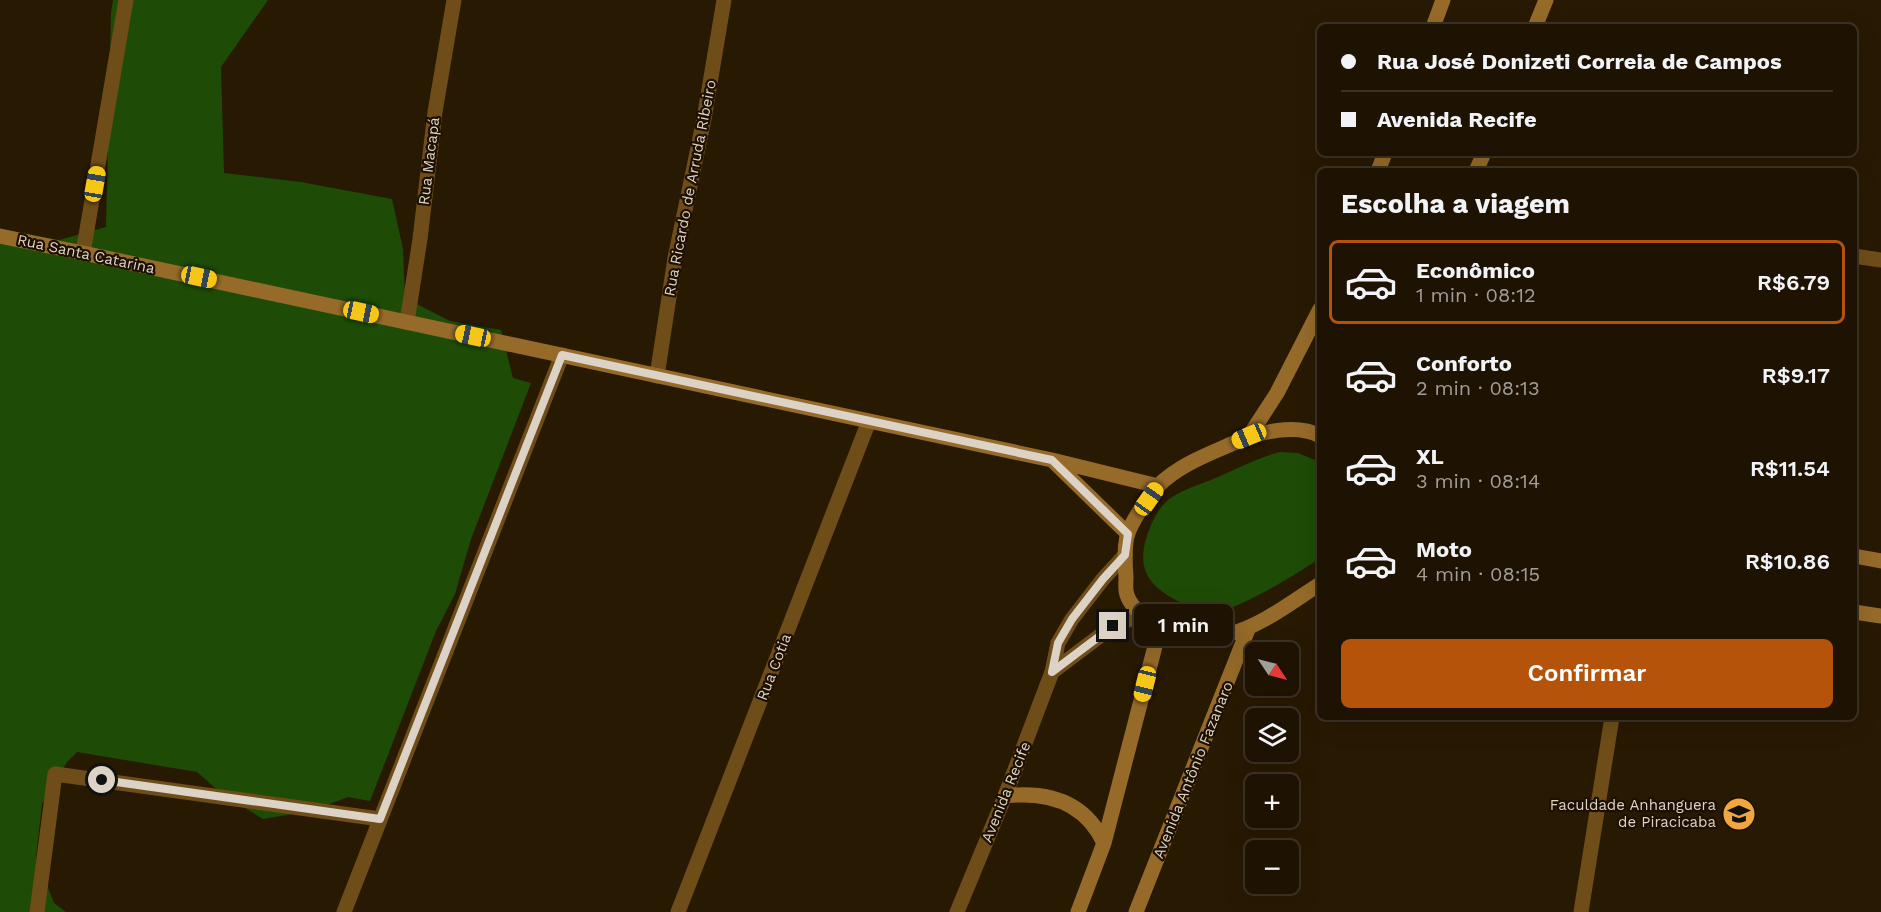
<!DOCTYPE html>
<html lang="pt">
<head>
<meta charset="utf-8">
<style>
	body { margin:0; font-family:"Work Sans",sans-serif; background:#261c0c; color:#f1f3f6; height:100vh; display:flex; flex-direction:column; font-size:22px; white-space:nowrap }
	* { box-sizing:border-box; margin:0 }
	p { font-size:20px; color:#a19e99 }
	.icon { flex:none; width:33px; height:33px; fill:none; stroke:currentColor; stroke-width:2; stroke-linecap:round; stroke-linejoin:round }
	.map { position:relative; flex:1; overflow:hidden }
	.details { position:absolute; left:1317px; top:168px; width:540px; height:552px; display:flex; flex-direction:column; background:#1e1302; border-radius:9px; box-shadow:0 6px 24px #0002,0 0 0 2px #3c3224 }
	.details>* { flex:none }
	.guide { position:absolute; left:1317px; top:24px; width:540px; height:132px; border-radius:9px; box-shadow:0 6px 24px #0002,0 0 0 2px #3c3224; display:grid; align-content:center; height:132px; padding:0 24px; background:#1e1302 }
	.needle { width:39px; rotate:125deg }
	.tools { position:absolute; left:1245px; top:642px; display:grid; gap:12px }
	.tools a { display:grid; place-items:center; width:54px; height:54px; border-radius:9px; background:#1e1302; box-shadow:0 6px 24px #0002,0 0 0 2px #3c3224; font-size:30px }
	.end { position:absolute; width:27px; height:27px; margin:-14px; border:8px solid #dcd2c5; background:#111; box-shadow:0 0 0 3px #111 }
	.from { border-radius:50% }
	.bubble { position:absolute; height:42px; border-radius:9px; background:#1e1302; box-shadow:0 6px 24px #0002,0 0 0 2px #3c3224; font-size:20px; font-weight:600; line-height:42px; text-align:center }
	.car { position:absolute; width:18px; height:36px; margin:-18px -9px; border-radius:8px; box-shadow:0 0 4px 2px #0007; background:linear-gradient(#f5c518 24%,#345 0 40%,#f5c518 0 76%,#345 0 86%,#f5c518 0) }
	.guide b { display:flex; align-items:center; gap:21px; height:57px; font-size:22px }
	.guide b+b { border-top:2px solid #3c3224 }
	.guide i { width:15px; height:15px; background:#f1f3f6 }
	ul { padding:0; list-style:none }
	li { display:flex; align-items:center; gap:18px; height:84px; margin:0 12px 9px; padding:0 12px; border:3px solid transparent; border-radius:9px }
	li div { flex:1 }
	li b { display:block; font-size:22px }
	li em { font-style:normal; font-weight:600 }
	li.active { border-color:#b45309 }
	li>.icon { width:54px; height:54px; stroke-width:1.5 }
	h2 { padding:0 24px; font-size:27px; line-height:72px }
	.cta { display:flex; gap:12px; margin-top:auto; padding:12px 24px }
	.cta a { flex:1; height:69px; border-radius:9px; background:#b45309; color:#fff; font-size:24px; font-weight:600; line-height:69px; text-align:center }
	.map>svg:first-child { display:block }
	.green { fill:#1e4c06 }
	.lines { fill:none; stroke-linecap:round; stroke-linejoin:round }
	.lane { stroke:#6e4d19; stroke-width:15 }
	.street { stroke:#6e4d19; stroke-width:15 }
	.secondary { stroke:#966b2a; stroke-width:15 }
	.route { stroke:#dcd2c5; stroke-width:8 }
	.labels { text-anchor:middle; stroke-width:4.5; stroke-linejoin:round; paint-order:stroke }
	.street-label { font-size:15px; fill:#dcd2c5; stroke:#1e1000 }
	.poi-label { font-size:15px; fill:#dcd2c5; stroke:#1e1000; text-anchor:end }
</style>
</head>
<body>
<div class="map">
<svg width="1881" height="912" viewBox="0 0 1881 912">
	<rect width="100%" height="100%" fill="#281903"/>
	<path class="green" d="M113,0H268L221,67L224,173L301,182L392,199L403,249L405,298L450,321L501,330L513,378L531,383L471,539L455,594L436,631L370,801L348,797L311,811L263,819L221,793L197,772L77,752L67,762L42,804L36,857L54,903L66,912H0V230L59,240L106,227L111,13Z
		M1279,452L1298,453L1320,462V558C1302,571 1235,612 1214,612C1202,612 1191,608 1180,602C1149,587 1135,568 1148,533C1151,524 1156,513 1163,505C1174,492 1196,486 1211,480C1234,470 1255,459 1279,452Z"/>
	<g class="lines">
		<path class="lane" d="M1581,912L1612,717"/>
		<path class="street" d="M83,253L126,0
			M1854,256L1881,260
			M407,322L420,239L435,112L454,0
			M657,376L675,258L704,119L724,0
			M1052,672L1113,626L1140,615
			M37,912L55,774L380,819
			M344,912L562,355
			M678,912L869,421
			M957,912L1005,796L1052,672L1058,643L1072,619L1103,579L1125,555"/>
		<path class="secondary" d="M1433,27L1443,0
			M1535,27L1546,0
			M1378,171L1385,153
			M1476,171L1484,153
			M0,236L83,253L1052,460L1158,486
			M1249,436L1277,393L1320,309
			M1320,436C1297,423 1259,432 1236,442C1211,453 1178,465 1158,486C1148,497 1131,522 1127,536C1124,550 1125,563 1126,577C1126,582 1125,590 1127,595C1134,616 1172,637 1193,637C1204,638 1218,636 1229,634C1260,627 1293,601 1320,584
			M1052,460L1128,534
			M1854,556L1881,561
			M1854,612L1881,616
			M1005,796C1048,791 1085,802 1104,843
			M1078,912L1104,843L1160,627
			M1136,912L1249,627"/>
	</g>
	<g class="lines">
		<path class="route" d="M102,780L380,819L562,355L1052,460L1128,534L1125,555L1103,579L1072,619L1058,643L1052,672L1113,626"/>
	</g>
	<defs>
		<symbol id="university-disc" viewBox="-11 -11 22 22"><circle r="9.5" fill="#efa73e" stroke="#1e1000"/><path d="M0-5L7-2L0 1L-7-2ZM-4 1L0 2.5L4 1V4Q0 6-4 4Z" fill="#111"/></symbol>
	</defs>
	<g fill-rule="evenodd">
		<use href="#university-disc" x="1720" y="795" width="38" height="38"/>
	</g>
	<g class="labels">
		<g class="street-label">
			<text transform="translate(429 161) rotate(-83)" y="5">Rua Macapá</text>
			<text transform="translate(690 188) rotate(-79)" y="5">Rua Ricardo de Arruda Ribeiro</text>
			<text transform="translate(86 254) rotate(12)" y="5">Rua Santa Catarina</text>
			<text transform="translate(774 667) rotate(-69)" y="5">Rua Cotia</text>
			<text transform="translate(1193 770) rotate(-68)" y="5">Avenida Antônio Fazanaro</text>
			<text transform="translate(1006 792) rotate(-68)" y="5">Avenida Recife</text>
		</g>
		<g class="poi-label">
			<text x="1716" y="810">Faculdade Anhanguera<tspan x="1716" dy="17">de Piracicaba</tspan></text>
		</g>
	</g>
</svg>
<div class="tools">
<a><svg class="needle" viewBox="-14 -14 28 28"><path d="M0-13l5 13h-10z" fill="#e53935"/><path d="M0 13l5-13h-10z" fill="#a19e99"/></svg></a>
<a><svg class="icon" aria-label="layers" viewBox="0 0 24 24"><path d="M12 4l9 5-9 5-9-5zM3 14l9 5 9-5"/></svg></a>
<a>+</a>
<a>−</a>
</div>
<i class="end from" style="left:102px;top:780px"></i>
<i class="end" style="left:1113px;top:626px"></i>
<div class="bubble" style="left:1134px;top:604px;width:99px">1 min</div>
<i class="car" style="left:95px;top:184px;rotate:10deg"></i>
<i class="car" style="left:199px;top:277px;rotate:102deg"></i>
<i class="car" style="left:361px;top:312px;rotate:102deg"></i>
<i class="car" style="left:473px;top:336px;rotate:282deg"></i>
<i class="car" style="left:1249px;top:436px;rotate:247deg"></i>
<i class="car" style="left:1149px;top:499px;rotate:35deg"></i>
<i class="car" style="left:1145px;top:684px;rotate:194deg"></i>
<div class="guide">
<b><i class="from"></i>Rua José Donizeti Correia de Campos</b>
<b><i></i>Avenida Recife</b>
</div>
<section class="details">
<h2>Escolha a viagem</h2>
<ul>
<li class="active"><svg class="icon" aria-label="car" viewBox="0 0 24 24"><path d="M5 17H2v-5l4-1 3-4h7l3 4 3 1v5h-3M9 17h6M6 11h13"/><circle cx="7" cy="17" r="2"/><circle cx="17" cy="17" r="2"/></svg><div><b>Econômico</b><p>1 min · 08:12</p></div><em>R$6.79</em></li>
<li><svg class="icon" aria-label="car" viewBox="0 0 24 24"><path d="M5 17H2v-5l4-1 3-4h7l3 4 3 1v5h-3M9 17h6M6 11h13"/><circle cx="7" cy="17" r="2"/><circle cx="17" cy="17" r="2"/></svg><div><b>Conforto</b><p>2 min · 08:13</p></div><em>R$9.17</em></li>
<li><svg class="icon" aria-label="car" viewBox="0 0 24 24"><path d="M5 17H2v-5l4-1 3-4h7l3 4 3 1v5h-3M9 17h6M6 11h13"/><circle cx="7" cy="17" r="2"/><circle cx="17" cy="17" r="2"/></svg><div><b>XL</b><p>3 min · 08:14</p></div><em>R$11.54</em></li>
<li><svg class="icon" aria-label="car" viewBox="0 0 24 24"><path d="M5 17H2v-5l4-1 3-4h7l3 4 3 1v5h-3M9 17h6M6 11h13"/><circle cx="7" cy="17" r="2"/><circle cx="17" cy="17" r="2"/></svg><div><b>Moto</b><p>4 min · 08:15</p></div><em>R$10.86</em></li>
</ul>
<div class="cta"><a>Confirmar</a></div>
</section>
</div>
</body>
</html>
